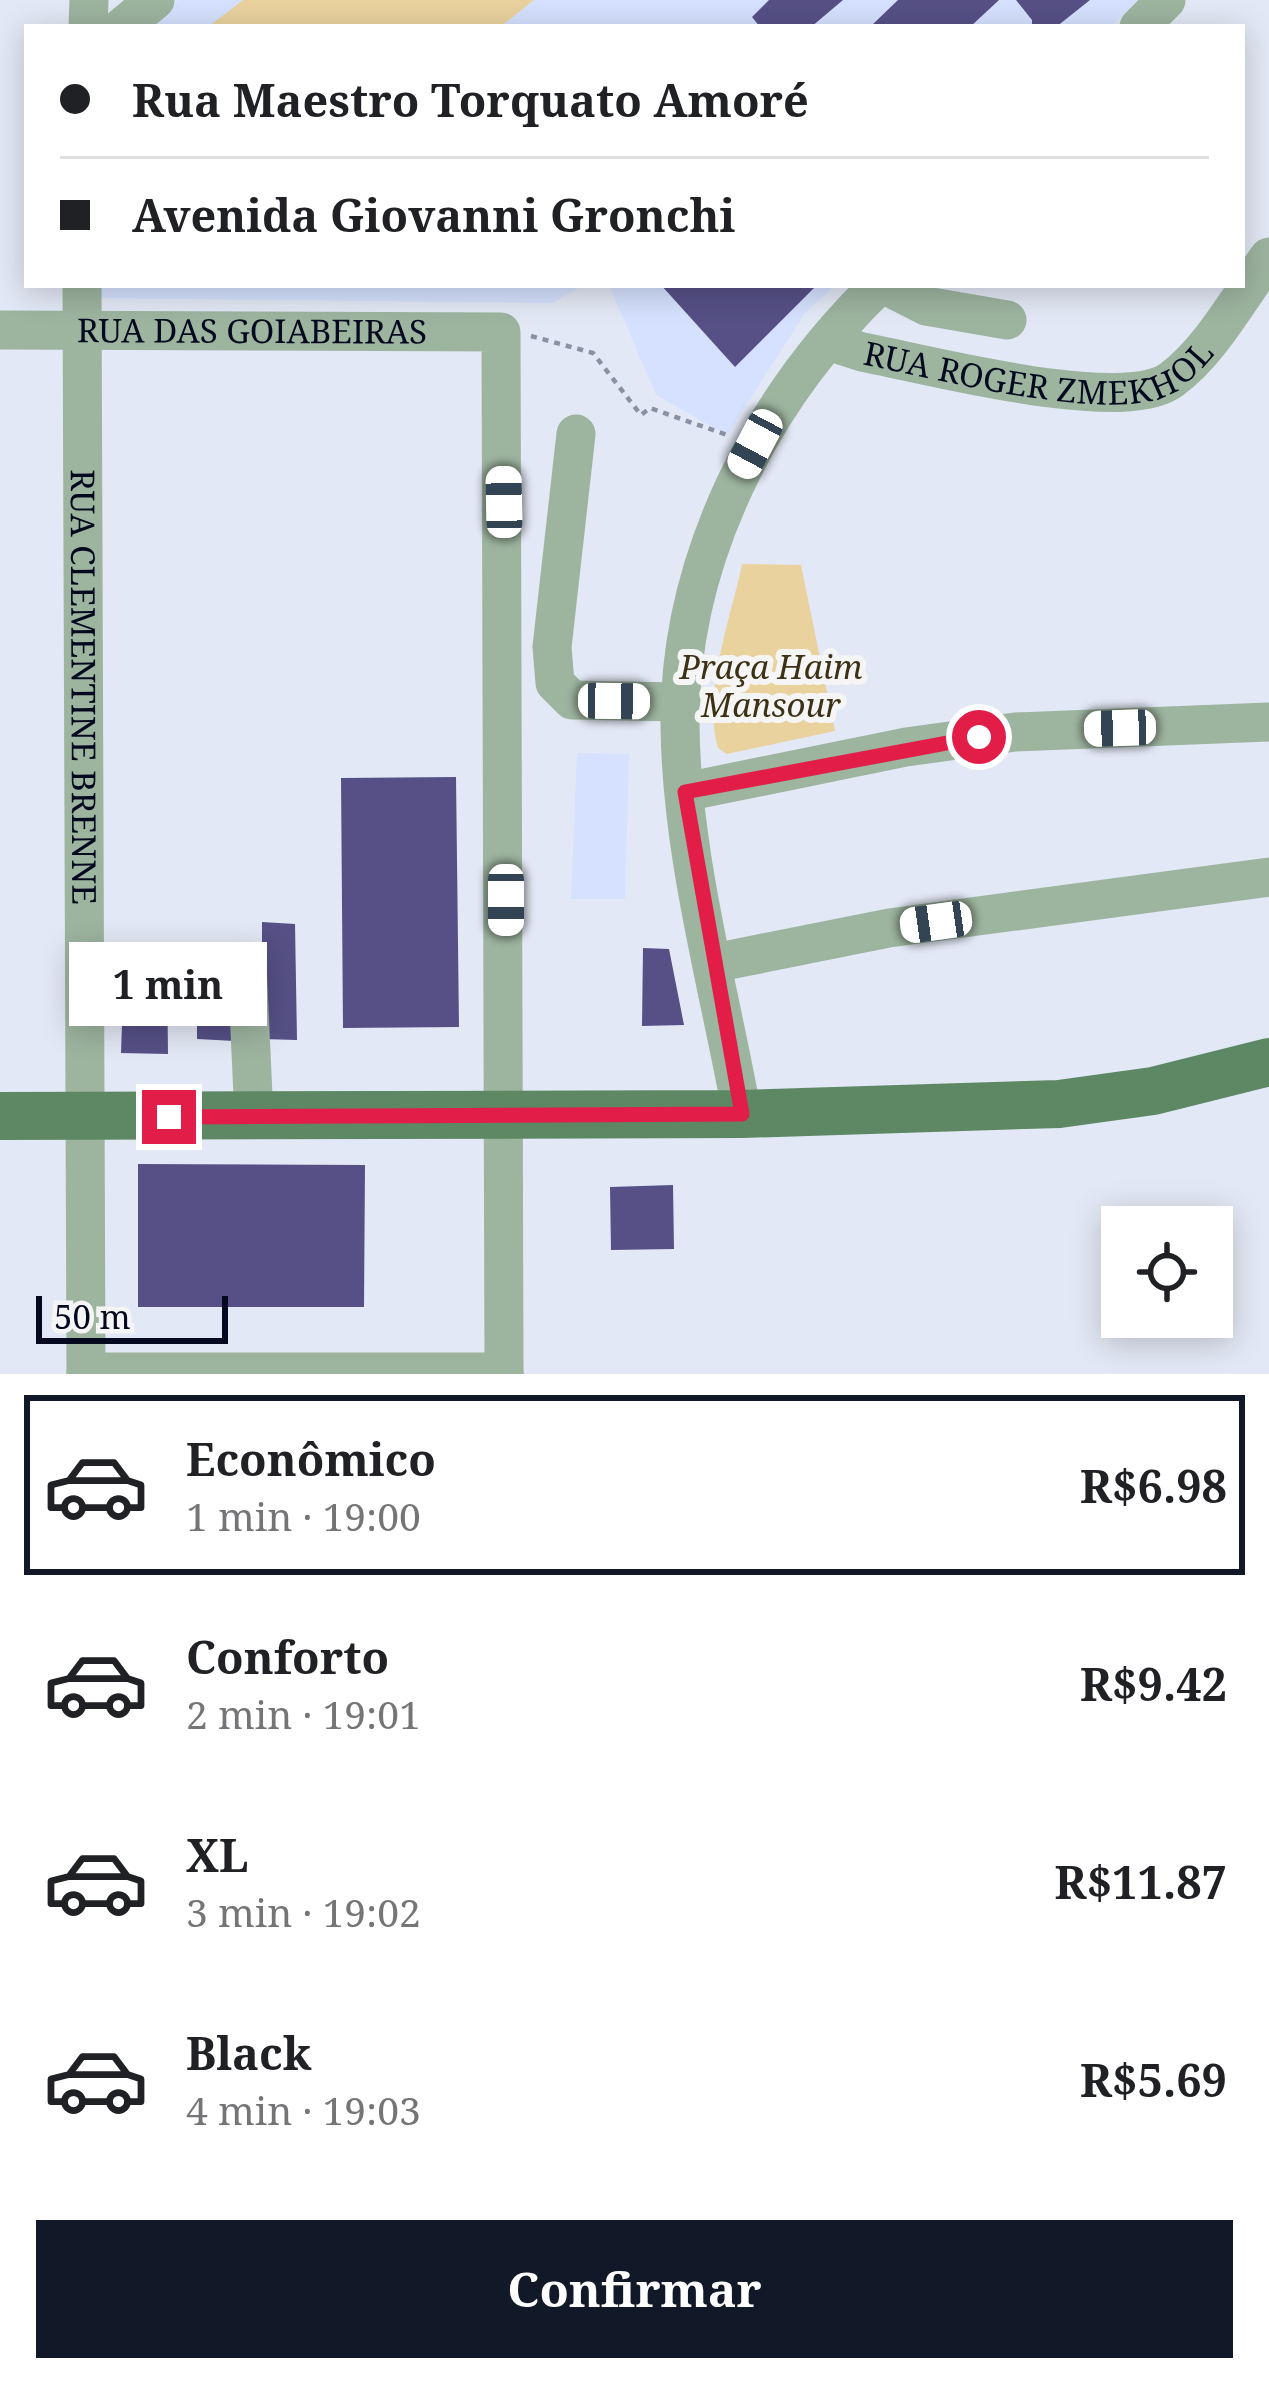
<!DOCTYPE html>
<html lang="pt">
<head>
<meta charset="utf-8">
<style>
	body { margin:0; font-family:"Noto Serif",serif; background:#f2f2f2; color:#202124; height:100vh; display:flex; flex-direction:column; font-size:45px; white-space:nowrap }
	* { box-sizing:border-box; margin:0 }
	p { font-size:39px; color:#757577 }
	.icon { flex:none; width:66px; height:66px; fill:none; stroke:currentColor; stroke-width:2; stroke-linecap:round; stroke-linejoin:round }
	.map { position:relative; height:1374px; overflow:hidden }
	.details { display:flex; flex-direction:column; background:#fff; flex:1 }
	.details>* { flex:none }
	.top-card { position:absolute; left:24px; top:24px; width:1221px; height:264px; border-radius:0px; box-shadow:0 6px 30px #0003; display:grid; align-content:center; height:264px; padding:0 36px; background:#fff }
	.fabs { position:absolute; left:1101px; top:1206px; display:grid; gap:24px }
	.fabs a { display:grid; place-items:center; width:132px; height:132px; border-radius:0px; background:#fff; box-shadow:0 6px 30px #0003; font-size:60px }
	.scale { position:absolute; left:36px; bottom:30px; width:192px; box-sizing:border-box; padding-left:12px; border:6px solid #04091f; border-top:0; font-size:33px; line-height:42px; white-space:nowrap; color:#04091f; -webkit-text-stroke:9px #f5f5f5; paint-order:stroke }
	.end { position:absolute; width:54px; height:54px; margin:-27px; border:15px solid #e11d48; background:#fff; box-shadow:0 0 0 6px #fff }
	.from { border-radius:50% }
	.bubble { position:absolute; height:84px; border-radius:0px; background:#fff; box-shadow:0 6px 30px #0003; font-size:39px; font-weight:700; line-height:84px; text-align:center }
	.car { position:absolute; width:36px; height:72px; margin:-36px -18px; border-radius:15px; box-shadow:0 0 9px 3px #0007; background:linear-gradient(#fff 24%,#345 0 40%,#fff 0 76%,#345 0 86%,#fff 0) }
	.top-card b { display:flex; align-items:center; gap:42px; height:114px; font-size:45px }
	.top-card b+b { border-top:3px solid #e0e0e0 }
	.top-card i { width:30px; height:30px; background:#202124 }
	ul { padding:21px 0 0; list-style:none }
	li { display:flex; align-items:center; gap:36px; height:180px; margin:0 24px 18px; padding:0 12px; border:6px solid transparent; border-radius:0px }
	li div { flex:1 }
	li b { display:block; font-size:45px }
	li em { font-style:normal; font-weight:700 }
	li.current { border-color:#111827 }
	li>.icon { width:108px; height:108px; stroke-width:1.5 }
	.cta { display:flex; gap:24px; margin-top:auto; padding:24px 36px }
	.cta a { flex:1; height:138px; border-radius:0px; background:#111827; color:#fff; font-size:48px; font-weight:700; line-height:138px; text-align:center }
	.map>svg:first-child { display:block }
	.built { fill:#d5e1fe }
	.green { fill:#e9d29e }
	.building { fill:#565086 }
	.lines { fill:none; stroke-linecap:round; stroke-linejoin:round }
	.path { stroke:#8b91a2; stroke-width:4.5; stroke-dasharray:6 6; stroke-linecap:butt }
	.minor { stroke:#9db49f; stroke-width:39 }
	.major { stroke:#5d8863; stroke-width:48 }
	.route { stroke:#e11d48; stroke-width:15 }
	.labels { text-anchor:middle; stroke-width:12; stroke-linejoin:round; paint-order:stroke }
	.street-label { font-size:33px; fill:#04091f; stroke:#f5f5f5 }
	.park-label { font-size:33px; font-style:italic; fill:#3c3114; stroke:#f5f5f5 }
</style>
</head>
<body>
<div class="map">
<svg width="1269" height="1374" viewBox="0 0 1269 1374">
	<rect width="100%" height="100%" fill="#e2e8f5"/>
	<path class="built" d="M178,0H1138L1111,27H146Z
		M96,285H583L553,303L95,298Z
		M609,285H836L805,313L727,435L656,395Z
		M577,753L629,754L625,899H571Z"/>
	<path class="green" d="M243,0H534L500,27H208Z
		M742,564L801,565L835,731L727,754L718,748C702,693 731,618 742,564Z"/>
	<path class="building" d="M769,0H843L811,27H760L752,17Z
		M898,0H999L970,27H870Z
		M1016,0H1090L1056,27H1032V20Z
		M661,285H817L735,367Z
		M456,777L459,1027L343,1028L341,778Z
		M262,922L295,924L297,1040L262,1039Z
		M643,948L669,949L684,1025L642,1026Z
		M197,954L234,955L235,1041L197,1039Z
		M167,965L168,1054L121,1053L124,967Z
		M138,1164L365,1165L364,1307H138Z
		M673,1185L674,1249L611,1250L610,1187Z"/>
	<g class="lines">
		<path class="path" d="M531,336L593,353L641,415L650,408L727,435"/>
		<g class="minor">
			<path d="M88,27L89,0"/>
			<path d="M122,27L155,0"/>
			<path d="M1139,27L1166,0"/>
			<path id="s1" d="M82,285L86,1374"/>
			<path d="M885,285L926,306L1007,320"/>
			<path id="s2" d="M0,330L501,332L504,1374"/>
			<path id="s3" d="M828,341L862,352C926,364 1121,416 1171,380C1210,352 1240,296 1269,257"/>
			<path d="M576,434L552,647L555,683L572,700L681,702"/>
			<path d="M685,792L906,747L1015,732L1269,722"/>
			<path d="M714,963L889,928L1269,877"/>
			<path d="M247,966L254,1117"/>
			<path d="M742,1114C719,987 681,854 680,724C679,558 762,398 879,285"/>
			<path d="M86,1372H504"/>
		</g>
		<path class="major" d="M0,1116L742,1114L1059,1104L1153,1091L1269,1062"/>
	</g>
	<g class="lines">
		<path class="route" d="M169,1117L742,1114L685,792L979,737"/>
	</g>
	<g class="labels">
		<g class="street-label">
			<text dy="12" stroke="none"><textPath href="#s2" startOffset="252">RUA DAS GOIABEIRAS</textPath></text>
			<text dy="12" stroke="none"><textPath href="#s3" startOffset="219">RUA ROGER ZMEKHOL</textPath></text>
			<text dy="12" stroke="none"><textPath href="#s1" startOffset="402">RUA CLEMENTINE BRENNE</textPath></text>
		</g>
		<g class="park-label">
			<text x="771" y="679">Praça Haim<tspan x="771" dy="38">Mansour</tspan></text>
		</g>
	</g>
</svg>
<div class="fabs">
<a><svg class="icon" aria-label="locate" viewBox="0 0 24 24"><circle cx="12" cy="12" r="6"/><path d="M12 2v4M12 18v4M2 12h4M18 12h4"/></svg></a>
</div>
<div class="scale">50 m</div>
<i class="end from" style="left:979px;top:737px"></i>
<i class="end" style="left:169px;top:1117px"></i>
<div class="bubble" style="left:69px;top:942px;width:198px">1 min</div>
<i class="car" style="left:755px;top:444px;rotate:208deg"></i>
<i class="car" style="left:504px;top:502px;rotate:359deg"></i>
<i class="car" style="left:614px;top:701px;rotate:91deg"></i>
<i class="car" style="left:1120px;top:728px;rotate:268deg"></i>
<i class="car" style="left:506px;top:900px;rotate:180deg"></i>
<i class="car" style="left:936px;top:922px;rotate:262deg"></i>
<div class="top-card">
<b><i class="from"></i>Rua Maestro Torquato Amoré</b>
<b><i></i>Avenida Giovanni Gronchi</b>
</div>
</div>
<section class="details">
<ul>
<li class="current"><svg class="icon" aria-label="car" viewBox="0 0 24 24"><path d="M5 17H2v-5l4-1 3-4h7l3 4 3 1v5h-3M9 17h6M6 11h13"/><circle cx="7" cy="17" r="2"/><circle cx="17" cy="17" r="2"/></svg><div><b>Econômico</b><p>1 min · 19:00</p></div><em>R$6.98</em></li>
<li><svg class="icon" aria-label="car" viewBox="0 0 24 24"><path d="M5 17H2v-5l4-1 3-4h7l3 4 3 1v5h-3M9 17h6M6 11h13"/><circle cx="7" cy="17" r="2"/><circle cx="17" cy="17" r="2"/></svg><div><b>Conforto</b><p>2 min · 19:01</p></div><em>R$9.42</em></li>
<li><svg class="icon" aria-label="car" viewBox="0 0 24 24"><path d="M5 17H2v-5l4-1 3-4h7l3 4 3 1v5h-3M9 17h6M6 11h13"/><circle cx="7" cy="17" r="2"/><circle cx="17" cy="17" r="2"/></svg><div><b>XL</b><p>3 min · 19:02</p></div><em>R$11.87</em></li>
<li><svg class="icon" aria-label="car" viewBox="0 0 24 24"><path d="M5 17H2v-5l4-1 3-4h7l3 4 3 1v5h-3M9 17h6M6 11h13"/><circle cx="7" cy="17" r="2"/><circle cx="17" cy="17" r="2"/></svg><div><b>Black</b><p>4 min · 19:03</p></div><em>R$5.69</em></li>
</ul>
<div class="cta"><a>Confirmar</a></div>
</section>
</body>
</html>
